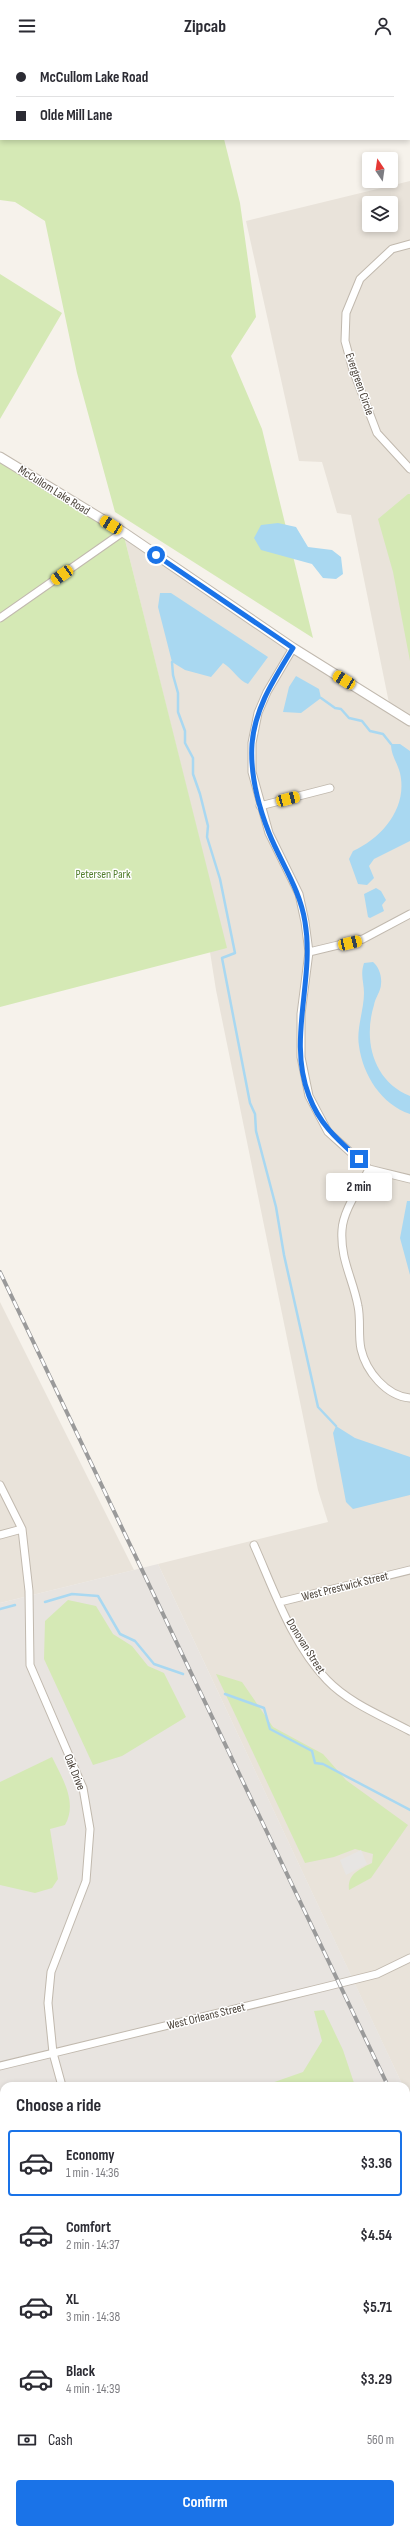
<!DOCTYPE html>
<html lang="en">
<head>
<meta charset="utf-8">
<style>
	body { margin:0; font-family:"Sofia Sans Condensed",sans-serif; background:#f2f2f3; color:#2b2b33; height:100vh; display:flex; flex-direction:column; font-size:15px; white-space:nowrap }
	* { box-sizing:border-box; margin:0 }
	p { font-size:13px; color:#7c7c81 }
	.icon { flex:none; width:22px; height:22px; fill:none; stroke:currentColor; stroke-width:2; stroke-linecap:round; stroke-linejoin:round }
	.map { position:relative; flex:1; overflow:hidden }
	.details { position:absolute; left:0px; top:2030px; width:410px; height:452px; display:flex; flex-direction:column; background:#fff; border-radius:12px 12px 0 0; box-shadow:0 2px 6px #0003 }
	.details>* { flex:none }
	.banner { position:absolute; left:0px; top:0px; width:410px; height:88px; box-shadow:0 2px 6px #0003; display:grid; align-content:center; height:88px; padding:0 16px; background:#fff }
	.needle { width:26px; rotate:347deg }
	.fabs { position:absolute; left:362px; top:100px; display:grid; gap:8px }
	.fabs a { display:grid; place-items:center; width:36px; height:36px; border-radius:4px; background:#fff; box-shadow:0 2px 6px #0003; font-size:20px }
	.end { position:absolute; width:18px; height:18px; margin:-9px; border:5px solid #1a73e8; background:#fff; box-shadow:0 0 0 2px #fff }
	.from { border-radius:50% }
	.bubble { position:absolute; height:28px; border-radius:4px; background:#fff; box-shadow:0 2px 6px #0003; font-size:13px; font-weight:700; line-height:28px; text-align:center }
	.car { position:absolute; width:12px; height:24px; margin:-12px -6px; border-radius:5px; box-shadow:0 0 3px 1px #0007; background:linear-gradient(#f5c518 24%,#345 0 40%,#f5c518 0 76%,#345 0 86%,#f5c518 0) }
	.banner b { display:flex; align-items:center; gap:14px; height:38px; font-size:15px }
	.banner b+b { border-top:1px solid #e1e1e2 }
	.banner i { width:10px; height:10px; background:#2b2b33 }
	ul { padding:0; list-style:none }
	li { display:flex; align-items:center; gap:12px; height:66px; margin:0 8px 6px; padding:0 8px; border:2px solid transparent; border-radius:4px }
	li div { flex:1 }
	li b { display:block; font-size:15px }
	li em { font-style:normal; font-weight:700 }
	li.selected { border-color:#1a73e8 }
	li>.icon { width:36px; height:36px; stroke-width:1.5 }
	h2 { padding:0 16px; font-size:18px; line-height:48px }
	.pay { display:flex; align-items:center; gap:10px; height:44px; padding:0 16px; font-size:15px }
	.pay p { margin-inline-start:auto }
	.cta { display:flex; gap:8px; margin-top:auto; padding:8px 16px }
	.cta a { flex:1; height:46px; border-radius:4px; background:#1a73e8; color:#fff; font-size:16px; font-weight:700; line-height:46px; text-align:center }
	header { display:flex; justify-content:space-between; align-items:center; height:52px; padding:0 16px; background:#fff; font-size:18px; font-weight:700 }
	.map>svg:first-child { display:block }
	.residential { fill:#e9e3da; fill-rule:evenodd }
	.commercial { fill:#f6e7d8 }
	.industrial { fill:#e8e4e0 }
	.green { fill:#d5e9b5 }
	.parking { fill:#e7e5e3 }
	.water { fill:#a9d8f1 }
	.lines { fill:none; stroke-linecap:round; stroke-linejoin:round }
	.stream { stroke:#a9d8f1; stroke-width:2.5 }
	.minor-casing { stroke:#c1b9ae; stroke-width:9 }
	.tertiary-casing { stroke:#c1b9ae; stroke-width:11 }
	.minor { stroke:#fff; stroke-width:7 }
	.tertiary { stroke:#fff; stroke-width:9 }
	.rail-casing { stroke:#9a9a9a; stroke-width:4 }
	.rail { stroke:#fff; stroke-width:2.5; stroke-dasharray:8; stroke-linecap:butt }
	.route { stroke:#1a73e8; stroke-width:5 }
	.labels { text-anchor:middle; stroke-width:3; stroke-linejoin:round; paint-order:stroke }
	.street-label { font-size:12px; fill:#4a4239; stroke:#fff }
	.park-label { font-size:12px; fill:#507d2b; stroke:#fff }
</style>
</head>
<body>
<header><svg class="icon" aria-label="menu" viewBox="0 0 24 24"><path d="M4 6h16M4 12h16M4 18h16"/></svg>Zipcab<svg class="icon" aria-label="person" viewBox="0 0 24 24"><circle cx="12" cy="8" r="4"/><path d="M4 21q1-7 8-7t8 7"/></svg></header>
<div class="map">
<svg width="410" height="2482" viewBox="0 0 410 2482">
	<rect width="100%" height="100%" fill="#f6f2eb"/>
	<path class="residential" d="M410,129V2048L406,2034H403L384,1994L158,1512L328,1470L318,1438L216,938L210,900L226,895L123,480L390,656L351,463L337,461L322,410L299,409L246,169ZM369,151H391V173H369Z
		M0,1250L134,1518L0,1551Z"/>
	<path class="commercial" d="M4,2314V2478H292L293,2482H0V2315Z"/>
	<path class="industrial" d="M158,1512L403,2034H4V2314L0,2315V1551Z
		M406,2040L410,2048V2213L406,2214Z"/>
	<path class="green" d="M0,0H201L1,1V87H224L240,151L256,265L231,304L262,377L313,586L115,460L77,321L45,169L15,150L0,148Z
		M0,222L62,261L0,367Z
		M0,405L123,480L227,896L0,955Z
		M408,442H410V609L393,520L378,467Z
		M68,1548L96,1554L113,1582L132,1594L148,1614L164,1621L186,1665L122,1704L93,1713L44,1607L45,1569Z
		M216,1622L242,1630L273,1675L323,1702L346,1728L408,1773L371,1826L349,1838C347,1822 360,1817 372,1811L373,1802L355,1797L334,1805L305,1811Z
		M52,1705C62,1726 78,1750 65,1773L50,1777L58,1827L52,1836L35,1841L0,1833V1730Z
		M324,1958L343,1998L355,2034H263L303,2020L322,1989L314,1959Z
		M406,2143L410,2152V2215L406,2216Z
		M305,2478H357L356,2482H307Z"/>
	<path class="parking" d="M361,1798L367,1812L346,1823L340,1808Z
		M0,2412H4V2478H113L114,2482H0Z
		M406,2417L410,2418V2471L406,2470Z
		M196,2478H287L288,2482H197Z"/>
	<path class="water" d="M278,471L296,475L308,495L332,498L341,505L343,522L336,527L323,526L312,512L261,498L254,486L261,473Z
		M160,541H171L268,605L248,632C238,628 233,617 223,611L211,625L185,618L172,610L158,555Z
		M296,624L319,637L321,646L301,661L283,660L289,635Z
		M391,692H400L410,699V789L374,807L369,814L374,826L367,833L358,832L349,807L353,799C382,786 408,756 400,721C397,710 391,703 391,692Z
		M376,836L381,839L386,848L382,853L384,859L370,866L368,865L364,842Z
		M373,910C379,915 382,924 381,932C381,939 375,946 374,953C363,988 373,1029 410,1044V1062C381,1052 363,1023 359,994C356,977 364,958 364,941C364,930 360,923 364,911Z
		M407,1149H410V1223L400,1186Z
		M336,1374L355,1386L410,1405V1443L353,1457L346,1450L333,1381Z"/>
	<g class="lines">
		<path class="stream" d="M172,610L173,623L178,641V660L185,679V691L193,706V722L200,742L208,774L207,785L220,827L235,901L222,906L250,1051L255,1062L256,1079L276,1155L284,1203L318,1355L336,1374
			M321,646L335,656L341,657L349,666L362,669L370,679L383,682L391,692
			M45,1550L72,1542L98,1544L120,1582L135,1589L154,1612L183,1622
			M0,1557L15,1553
			M225,1642L264,1656L270,1677L312,1699L315,1711L323,1712L410,1758
			M406,2223H410
			M300,2478L301,2482"/>
		<defs>
			<path id="minor" d="M410,192L392,197L360,227L346,261L345,289L353,318L377,381L410,417
				M0,566L123,480
				M293,596L267,640L258,661L252,691V720L269,781L299,842L305,870L309,900L301,962V1005L309,1044L328,1080L369,1117L410,1127
				M260,754L330,736
				M309,900L363,887L410,862
				M369,1117C361,1134 343,1158 342,1178C340,1207 353,1227 358,1254C361,1268 358,1283 361,1297C366,1319 386,1344 410,1346
				M0,1433L22,1477L29,1539L30,1613L83,1736L90,1777L86,1829L51,1920L48,1951L53,2001L62,2034
				M0,1483L22,1477
				M254,1493C274,1538 292,1592 327,1628C349,1651 382,1664 410,1679
				M280,1550L410,1518
				M0,2014L325,1935L377,1922L410,1906
				M184,2478L185,2482"/>
			<path id="tertiary" d="M0,405L123,480L293,596L410,669"/>
		</defs>
		<use href="#minor" class="minor-casing"/>
		<use href="#tertiary" class="tertiary-casing"/>
		<use href="#minor" class="minor"/>
		<use href="#tertiary" class="tertiary"/>
		<defs>
			<path id="rail" d="M0,1220L388,2034
				M406,2072L410,2080"/>
		</defs>
		<use href="#rail" class="rail-casing"/>
		<use href="#rail" class="rail"/>
	</g>
	<g class="lines">
		<path class="route" d="M156,503L293,596C275,626 255,655 252,692C250,722 258,753 269,781C281,811 300,837 305,870C315,928 287,987 309,1044C320,1073 337,1087 359,1107"/>
	</g>
	<g class="labels">
		<g class="street-label">
			<text transform="translate(360 332) rotate(71)" y="4">Evergreen Circle</text>
			<text transform="translate(54 438) rotate(32)" y="4">McCullom Lake Road</text>
			<text transform="translate(345 1534) rotate(-14)" y="4">West Prestwick Street</text>
			<text transform="translate(306 1594) rotate(58)" y="4">Donovan Street</text>
			<text transform="translate(75 1720) rotate(68)" y="4">Oak Drive</text>
			<text transform="translate(206 1964) rotate(-14)" y="4">West Orleans Street</text>
		</g>
		<g class="park-label">
			<text x="103" y="826">Petersen Park</text>
		</g>
	</g>
</svg>
<div class="fabs">
<a><svg class="needle" viewBox="-14 -14 28 28"><path d="M0-13l5 13h-10z" fill="#e53935"/><path d="M0 13l5-13h-10z" fill="#7c7c81"/></svg></a>
<a><svg class="icon" aria-label="layers" viewBox="0 0 24 24"><path d="M12 4l9 5-9 5-9-5zM3 14l9 5 9-5"/></svg></a>
</div>
<i class="end from" style="left:156px;top:503px"></i>
<i class="end" style="left:359px;top:1107px"></i>
<div class="bubble" style="left:326px;top:1121px;width:66px">2 min</div>
<i class="car" style="left:111px;top:473px;rotate:302deg"></i>
<i class="car" style="left:62px;top:523px;rotate:235deg"></i>
<i class="car" style="left:344px;top:628px;rotate:302deg"></i>
<i class="car" style="left:288px;top:747px;rotate:75deg"></i>
<i class="car" style="left:350px;top:891px;rotate:77deg"></i>
<div class="banner">
<b><i class="from"></i>McCullom Lake Road</b>
<b><i></i>Olde Mill Lane</b>
</div>
<section class="details">
<h2>Choose a ride</h2>
<ul>
<li class="selected"><svg class="icon" aria-label="car" viewBox="0 0 24 24"><path d="M5 17H2v-5l4-1 3-4h7l3 4 3 1v5h-3M9 17h6M6 11h13"/><circle cx="7" cy="17" r="2"/><circle cx="17" cy="17" r="2"/></svg><div><b>Economy</b><p>1 min · 14:36</p></div><em>$3.36</em></li>
<li><svg class="icon" aria-label="car" viewBox="0 0 24 24"><path d="M5 17H2v-5l4-1 3-4h7l3 4 3 1v5h-3M9 17h6M6 11h13"/><circle cx="7" cy="17" r="2"/><circle cx="17" cy="17" r="2"/></svg><div><b>Comfort</b><p>2 min · 14:37</p></div><em>$4.54</em></li>
<li><svg class="icon" aria-label="car" viewBox="0 0 24 24"><path d="M5 17H2v-5l4-1 3-4h7l3 4 3 1v5h-3M9 17h6M6 11h13"/><circle cx="7" cy="17" r="2"/><circle cx="17" cy="17" r="2"/></svg><div><b>XL</b><p>3 min · 14:38</p></div><em>$5.71</em></li>
<li><svg class="icon" aria-label="car" viewBox="0 0 24 24"><path d="M5 17H2v-5l4-1 3-4h7l3 4 3 1v5h-3M9 17h6M6 11h13"/><circle cx="7" cy="17" r="2"/><circle cx="17" cy="17" r="2"/></svg><div><b>Black</b><p>4 min · 14:39</p></div><em>$3.29</em></li>
</ul>
<div class="pay"><svg class="icon" aria-label="cash" viewBox="0 0 24 24"><path d="M3 7h18v10H3z"/><circle cx="12" cy="12" r="2"/></svg>Cash<p>560 m</p></div>
<div class="cta"><a>Confirm</a></div>
</section>
</div>
</body>
</html>
